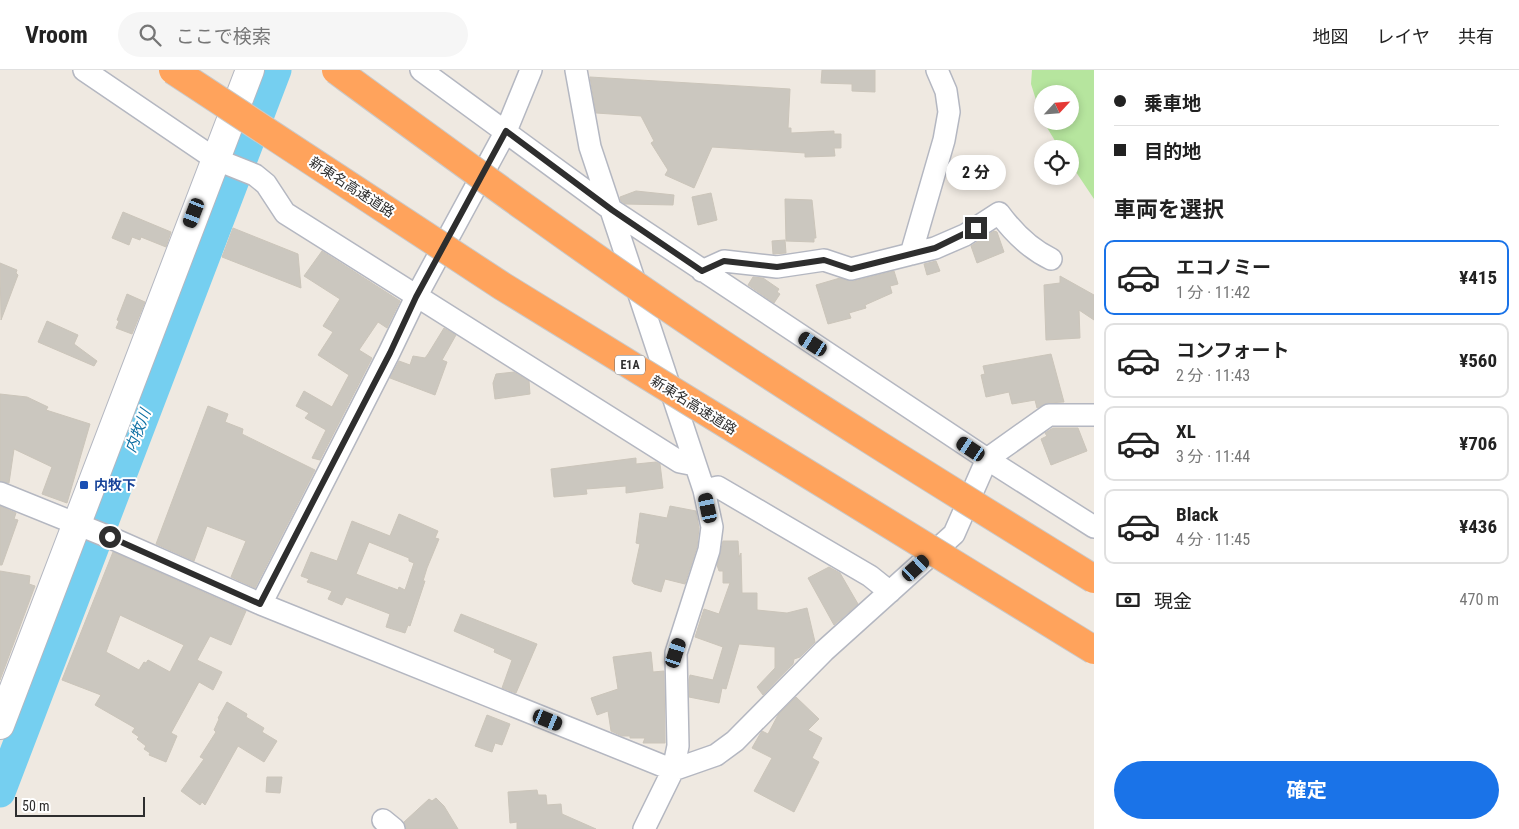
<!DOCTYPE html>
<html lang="ja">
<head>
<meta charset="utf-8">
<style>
	body { margin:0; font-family:"Roboto Condensed","Noto Sans JP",sans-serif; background:#f6f6f6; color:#222; height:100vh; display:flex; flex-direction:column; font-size:19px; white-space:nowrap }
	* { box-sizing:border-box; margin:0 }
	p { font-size:16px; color:#767676 }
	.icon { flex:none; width:28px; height:28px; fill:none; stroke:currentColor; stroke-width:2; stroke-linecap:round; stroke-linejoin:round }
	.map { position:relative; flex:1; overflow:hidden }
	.drawer { display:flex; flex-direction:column; background:#fff; width:425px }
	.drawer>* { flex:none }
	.banner { display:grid; align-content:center; height:110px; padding:0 20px; background:#fff }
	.needle { width:32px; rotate:64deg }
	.buttons { position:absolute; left:1034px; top:15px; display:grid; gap:10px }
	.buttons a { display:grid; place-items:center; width:45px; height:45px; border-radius:50%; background:#fff; box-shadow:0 2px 8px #0003; font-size:25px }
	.scale { position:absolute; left:15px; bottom:12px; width:130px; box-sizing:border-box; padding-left:5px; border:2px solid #2e2e2e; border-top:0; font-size:14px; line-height:18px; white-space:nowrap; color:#2e2e2e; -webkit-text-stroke:4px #fff; paint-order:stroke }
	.end { position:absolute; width:22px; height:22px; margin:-11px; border:6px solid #2e2e2e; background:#fff; box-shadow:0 0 0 2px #fff }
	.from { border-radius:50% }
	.bubble { position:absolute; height:35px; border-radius:18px; background:#fff; box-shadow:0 2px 8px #0003; font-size:16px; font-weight:700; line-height:35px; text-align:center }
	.car { position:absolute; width:15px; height:30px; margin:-15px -8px; border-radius:6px; box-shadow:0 0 4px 1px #0007; background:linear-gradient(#222 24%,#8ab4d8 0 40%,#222 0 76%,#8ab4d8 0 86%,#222 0) }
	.banner b { display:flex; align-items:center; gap:18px; height:48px; font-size:19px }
	.banner b+b { border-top:1px solid #e0e0e0 }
	.banner i { width:12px; height:12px; background:#222 }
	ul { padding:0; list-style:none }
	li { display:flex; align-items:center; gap:15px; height:75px; margin:0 10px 8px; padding:0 10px; border:2px solid #e0e0e0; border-radius:10px }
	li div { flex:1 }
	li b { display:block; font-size:19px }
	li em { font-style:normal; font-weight:700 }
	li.selected { border-color:#1a73e8 }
	li>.icon { width:45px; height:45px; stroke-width:1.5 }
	h2 { padding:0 20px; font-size:22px; line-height:60px }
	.pay { display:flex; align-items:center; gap:12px; height:55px; padding:0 20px; font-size:19px }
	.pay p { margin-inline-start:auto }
	.action { display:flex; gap:10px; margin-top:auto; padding:10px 20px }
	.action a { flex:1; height:58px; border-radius:30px; background:#1a73e8; color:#fff; font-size:20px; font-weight:700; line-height:58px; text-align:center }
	header { display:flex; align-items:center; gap:30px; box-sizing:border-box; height:70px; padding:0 25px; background:#fff; border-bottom:1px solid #e0e0e0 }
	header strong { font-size:24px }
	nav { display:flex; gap:28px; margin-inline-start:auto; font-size:18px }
	.search { width:350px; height:45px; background:#f6f6f6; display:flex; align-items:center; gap:12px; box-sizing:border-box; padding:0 18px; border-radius:28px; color:#767676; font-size:19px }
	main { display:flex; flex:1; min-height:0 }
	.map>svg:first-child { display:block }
	.green { fill:#b6e59e }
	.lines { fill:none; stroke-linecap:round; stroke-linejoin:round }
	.river { stroke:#75cff0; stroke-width:31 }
	.building { fill:#cbc7bf; stroke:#cbc5ba; fill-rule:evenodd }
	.street-casing { stroke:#b4b7c1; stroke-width:24 }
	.secondary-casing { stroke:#b4b7c1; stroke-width:30 }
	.street { stroke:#fff; stroke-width:21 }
	.secondary { stroke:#fff; stroke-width:28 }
	.highway-bridge-casing { stroke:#c9c9c9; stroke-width:30; stroke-linecap:butt }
	.highway-bridge { stroke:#ffa35c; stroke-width:28 }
	.route { stroke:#2e2e2e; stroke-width:6 }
	.transit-dot { fill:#1a4fb4; stroke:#fff; stroke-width:2 }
	.labels { text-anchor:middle; stroke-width:4; stroke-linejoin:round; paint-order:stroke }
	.shield { fill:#fff; stroke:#6d6d6d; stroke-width:1 }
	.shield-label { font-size:12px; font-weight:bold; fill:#2e2e2e }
	.street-label { font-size:14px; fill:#2e2e2e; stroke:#fff }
	.transit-label { font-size:14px; font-weight:bold; fill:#164399; stroke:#fff; text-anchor:start }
	.water-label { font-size:15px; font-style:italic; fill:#0d6fa3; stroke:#fff }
</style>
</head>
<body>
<header>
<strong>Vroom</strong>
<div class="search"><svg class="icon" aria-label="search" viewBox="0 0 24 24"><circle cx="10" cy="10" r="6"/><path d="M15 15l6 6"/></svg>ここで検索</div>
<nav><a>地図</a><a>レイヤ</a><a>共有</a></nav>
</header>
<main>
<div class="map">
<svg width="1094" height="759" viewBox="0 0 1094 759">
	<rect width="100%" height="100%" fill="#efe9e1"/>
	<path class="green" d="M1032,0H1094V129L1070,93V79H1060L1043,51H1070V24H1042V49L1031,14Z"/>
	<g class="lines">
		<path class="river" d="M0,722L276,0"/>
	</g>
	<path class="building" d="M822,0H875V22L852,21V14L821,13Z
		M590,7L790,19L788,58H791V63L834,61V64H841V78H834L835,86L805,87V83L712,77L694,118L665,105L668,100L651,73L654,71L641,46L596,43Z
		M636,121L674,125L673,135L625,134L621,131L620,127Z
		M711,123L717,150L698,155L692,127Z
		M785,129L812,130L816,168H814V172L786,171Z
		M123,142L171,162L166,177L141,167L140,170L132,167L129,175L112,168Z
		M233,158L298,184L301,218L222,187Z
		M994,161L997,162L1004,182L977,193L971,176Z
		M785,170L786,183L773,184L772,171Z
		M322,181L400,231L387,258L378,252L359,280L372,288L320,390L312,388L326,360L305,348L309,343L296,336L304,321L332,337L349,305L318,285L333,262L323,256L340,229L304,206Z
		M936,191L940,201L927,205L924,194Z
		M0,193L17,200L16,203L18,205L1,250Z
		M894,201L898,214L890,216L892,223L865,235L866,238L849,243L851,248L828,254L816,215L840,208L854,211Z
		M1060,206L1094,225V250L1079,240L1080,268L1046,270L1044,215L1060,213Z
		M753,207L763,208L779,219L777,222L780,224L774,233L748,215Z
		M127,224L145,232L132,264L116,258L119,251L117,250Z
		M47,251L78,265L74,274L97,291L94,296L38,272Z
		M444,258L456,265L442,290L447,292L435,325L390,308L399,291L410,295L413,286L425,288L428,284Z
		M1051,284L1064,332L1048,333L1037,338L1035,330L1012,334L1009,322L986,327L981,305L985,304L983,296Z
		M514,302L529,311L530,324L495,329L493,313L496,304Z
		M0,324L27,327L48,337L46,340L90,354L67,433L42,424L52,397L14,379L9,413L0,411Z
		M208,336L228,344L225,352L243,359L242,364L315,400L255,518L231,507L246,471L207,456L194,491L156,474Z
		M1053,358H1078L1087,381L1051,395L1041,369L1047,366L1045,363Z
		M636,388V394L656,392L660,394L663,418L626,423V416L586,419L587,424L554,427L551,399Z
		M0,436L16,443L14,449L18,450L2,495H0Z
		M670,436L696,441L699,458L697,477L685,514L665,509L661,522L634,514L632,511L640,474L636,473L640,443L667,448Z
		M399,444L438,461L435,468L439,469L427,498L423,511H425L410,556L408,555L405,563L386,557L390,544L346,527L342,535L328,529L332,521L307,512L309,509L301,506L311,482L337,491L352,451L390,466ZM369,472L409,488V491L414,493L405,520L399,517L398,520L356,504Z
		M723,471H738L739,487L741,483L742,523H757V540L787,543L807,538L815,572L800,587L794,589L793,594L763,625L757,617L775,598V577L739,574L726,619L722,618L719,633L689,627V610L690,605L713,610L723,577L695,567L704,539L719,544L730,513H723V501H719L717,495Z
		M113,482L246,541L231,575L210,566L197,590L222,602L213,620L199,612L171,663L177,666L166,692L149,685L150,683L144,679L146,676L137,669L139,667L132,662L135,658L95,635L101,625L62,610ZM120,545L184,575L170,602L148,590L146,593L144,592L139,600L106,582Z
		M829,497L840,503L858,534L834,555L808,508Z
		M0,501L30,506L29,514L35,516L0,610Z
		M461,544L537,574L516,623L502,618L512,590L494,582L495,579L454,561Z
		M651,582L653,602L664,601L665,673H643L645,668H630V666H622L611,661L608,641L597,645L591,628L618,619L613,587Z
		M796,627L819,649L808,660L822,668L812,688L819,692L794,742L754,721L772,688L752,678L760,664L762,661L768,664L778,645Z
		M227,632L247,644L246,647L264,658L262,662L277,671L264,692L238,676L205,735L202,732L200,735L181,721L204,689L200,687L216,662L214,660L219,649L218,648Z
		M487,645L510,654L502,675L495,673L492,682L475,676Z
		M267,707H282L280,723L266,722Z
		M537,720L538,725H546L547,735L561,734L562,744L596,759H517V752L510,753L508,722Z
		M436,728L444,736L458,759H406L404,752L429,729L432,731Z"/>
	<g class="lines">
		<defs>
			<path id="street" d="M84,0L215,89L255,105L266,114L285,143L680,392L695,395
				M421,0L612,140L987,389L1094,457
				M576,0L590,77L704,420L712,457L709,480L676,583L678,676L673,700L644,759
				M911,184L944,70L949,42L946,21L937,0
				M702,201L724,191L777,197L824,190L851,199L935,178L965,165L999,143C1013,162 1030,179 1051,189
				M704,420L718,417L870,506L890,522
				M0,423L109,467L261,534L673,700L716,685L735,671L824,581L954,464L987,389L1049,345H1094
				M261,534L389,283L416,227L506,61L531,0
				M383,750L394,759"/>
			<path id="secondary" d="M0,655L250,0"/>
		</defs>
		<use href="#street" class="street-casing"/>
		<use href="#secondary" class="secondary-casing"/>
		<use href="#street" class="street"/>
		<use href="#secondary" class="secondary"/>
		<defs>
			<path id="highway-bridge" d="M173,0L502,216L1094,580
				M336,0C459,90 583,181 710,266C836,350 965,429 1094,509"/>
		</defs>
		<use href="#highway-bridge" class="highway-bridge-casing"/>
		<use href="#highway-bridge" class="highway-bridge"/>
	</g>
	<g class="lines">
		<path class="route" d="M110,467L260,534L390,283L416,227L506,61L612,140L702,201L724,191L777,197L824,190L851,199L935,178L976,158"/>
	</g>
	<rect class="transit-dot" x="79" y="410" width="10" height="10" rx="2.5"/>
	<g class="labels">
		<rect class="shield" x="615" y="285.5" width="30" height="19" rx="4"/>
		<g class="shield-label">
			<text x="630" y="299">E1A</text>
		</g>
		<g class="street-label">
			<text transform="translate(352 117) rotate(33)" y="5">新東名高速道路</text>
			<text transform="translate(694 335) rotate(32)" y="5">新東名高速道路</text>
		</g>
		<g class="transit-label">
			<text x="94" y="420">内牧下</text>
		</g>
		<g class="water-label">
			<text transform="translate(138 361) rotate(-69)" y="5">内牧川</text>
		</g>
	</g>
</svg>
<div class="buttons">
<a><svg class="needle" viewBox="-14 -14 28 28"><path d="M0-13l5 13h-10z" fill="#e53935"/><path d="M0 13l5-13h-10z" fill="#767676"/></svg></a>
<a><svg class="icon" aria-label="locate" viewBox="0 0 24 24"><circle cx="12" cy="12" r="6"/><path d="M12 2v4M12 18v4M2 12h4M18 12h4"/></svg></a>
</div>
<div class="scale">50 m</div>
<i class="end from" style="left:110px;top:467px"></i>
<i class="end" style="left:976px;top:158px"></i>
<div class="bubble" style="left:946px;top:85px;width:60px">2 分</div>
<i class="car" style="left:194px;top:143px;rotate:201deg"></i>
<i class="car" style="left:813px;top:274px;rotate:303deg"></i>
<i class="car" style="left:971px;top:379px;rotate:304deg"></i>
<i class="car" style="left:708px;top:438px;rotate:348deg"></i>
<i class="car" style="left:916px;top:498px;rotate:48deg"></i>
<i class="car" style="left:676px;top:583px;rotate:18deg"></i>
<i class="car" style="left:548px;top:650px;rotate:112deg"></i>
</div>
<section class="drawer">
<div class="banner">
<b><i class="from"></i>乗車地</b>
<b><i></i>目的地</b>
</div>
<h2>車両を選択</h2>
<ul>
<li class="selected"><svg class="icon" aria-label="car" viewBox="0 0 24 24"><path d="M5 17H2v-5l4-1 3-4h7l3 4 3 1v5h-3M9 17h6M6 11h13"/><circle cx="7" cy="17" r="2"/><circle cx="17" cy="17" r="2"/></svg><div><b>エコノミー</b><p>1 分 · 11:42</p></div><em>¥415</em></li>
<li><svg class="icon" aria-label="car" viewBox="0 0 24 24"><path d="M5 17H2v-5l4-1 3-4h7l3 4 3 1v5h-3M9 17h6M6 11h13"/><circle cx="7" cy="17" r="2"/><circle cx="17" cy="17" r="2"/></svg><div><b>コンフォート</b><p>2 分 · 11:43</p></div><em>¥560</em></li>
<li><svg class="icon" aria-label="car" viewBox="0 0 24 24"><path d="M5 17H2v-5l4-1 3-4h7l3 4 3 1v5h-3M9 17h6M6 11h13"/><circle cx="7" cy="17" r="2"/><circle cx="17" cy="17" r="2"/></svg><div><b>XL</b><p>3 分 · 11:44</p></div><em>¥706</em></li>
<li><svg class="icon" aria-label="car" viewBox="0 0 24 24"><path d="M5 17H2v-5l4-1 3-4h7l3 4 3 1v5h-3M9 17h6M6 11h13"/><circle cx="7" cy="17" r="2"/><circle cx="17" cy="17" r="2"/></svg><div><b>Black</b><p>4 分 · 11:45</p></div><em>¥436</em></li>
</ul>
<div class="pay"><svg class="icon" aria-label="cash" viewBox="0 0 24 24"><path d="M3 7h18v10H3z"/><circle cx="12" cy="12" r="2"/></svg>現金<p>470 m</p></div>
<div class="action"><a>確定</a></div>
</section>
</main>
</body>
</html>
